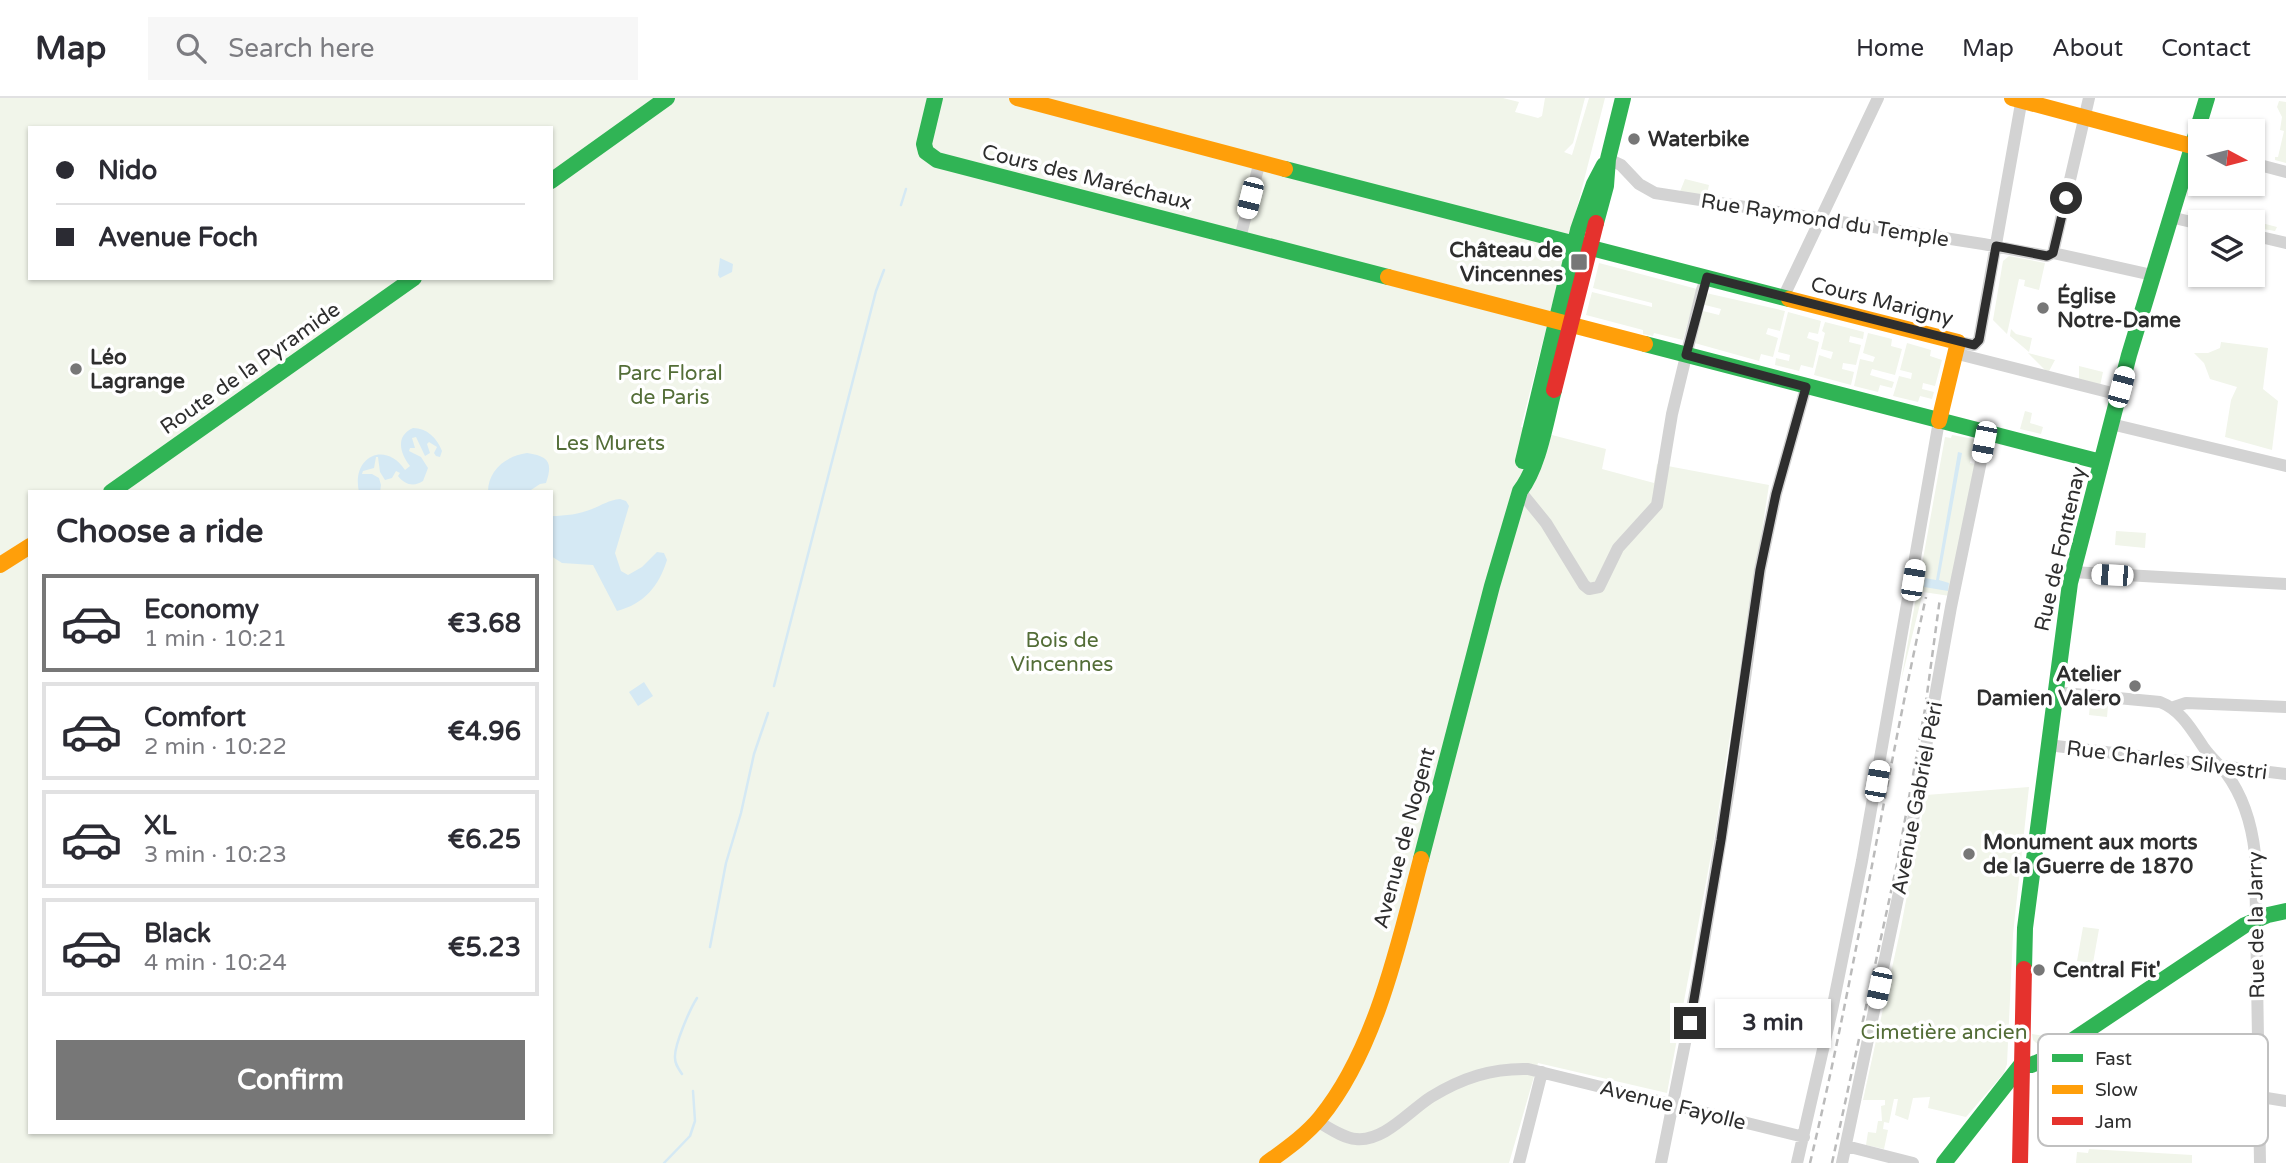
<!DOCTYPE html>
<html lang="en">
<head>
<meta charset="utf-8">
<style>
	body { margin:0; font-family:"Varela Round",sans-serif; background:#f7f7f7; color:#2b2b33; height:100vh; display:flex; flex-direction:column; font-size:26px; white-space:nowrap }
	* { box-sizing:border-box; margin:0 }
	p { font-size:23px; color:#7c7c81 }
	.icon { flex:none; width:38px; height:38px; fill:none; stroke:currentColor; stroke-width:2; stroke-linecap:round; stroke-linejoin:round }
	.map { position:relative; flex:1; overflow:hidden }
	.sheet { position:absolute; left:28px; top:392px; width:525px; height:644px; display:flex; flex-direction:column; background:#fff; border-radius:0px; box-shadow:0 2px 5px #0004 }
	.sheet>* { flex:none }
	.top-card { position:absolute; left:28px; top:28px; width:525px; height:154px; border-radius:0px; box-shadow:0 2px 5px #0004; display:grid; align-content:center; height:154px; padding:0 28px; background:#fff }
	.needle { width:46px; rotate:97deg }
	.tools { position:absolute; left:2188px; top:21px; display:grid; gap:14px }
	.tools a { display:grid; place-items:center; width:77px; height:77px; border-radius:0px; background:#fff; box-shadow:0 2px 5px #0004; font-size:35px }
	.end { position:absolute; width:32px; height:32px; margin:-16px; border:9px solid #2e2e2e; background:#fff; box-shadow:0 0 0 4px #fff }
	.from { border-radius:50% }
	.bubble { position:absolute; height:49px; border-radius:0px; background:#fff; box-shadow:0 2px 5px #0004; font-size:23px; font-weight:700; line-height:49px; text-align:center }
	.car { position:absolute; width:21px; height:42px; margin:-21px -10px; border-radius:9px; box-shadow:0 0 5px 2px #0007; background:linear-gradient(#fff 24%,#345 0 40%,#fff 0 76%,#345 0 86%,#fff 0) }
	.top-card b { display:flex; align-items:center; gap:24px; height:66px; font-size:26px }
	.top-card b+b { border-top:2px solid #e1e1e2 }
	.top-card i { width:18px; height:18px; background:#2b2b33 }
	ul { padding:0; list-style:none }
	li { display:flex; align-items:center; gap:21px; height:98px; margin:0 14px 10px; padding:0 14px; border:4px solid #e1e1e2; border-radius:0px }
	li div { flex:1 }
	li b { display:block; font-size:26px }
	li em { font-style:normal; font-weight:700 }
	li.selected { border-color:#777 }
	li>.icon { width:63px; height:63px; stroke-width:1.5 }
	h2 { padding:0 28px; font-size:32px; line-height:84px }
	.action { display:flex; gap:14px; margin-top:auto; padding:14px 28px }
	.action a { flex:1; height:80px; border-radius:0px; background:#777; color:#fff; font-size:28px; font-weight:700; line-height:80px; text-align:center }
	header { display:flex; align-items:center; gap:42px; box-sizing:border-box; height:98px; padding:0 35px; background:#fff; border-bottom:2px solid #e1e1e2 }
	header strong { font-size:33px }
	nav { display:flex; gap:38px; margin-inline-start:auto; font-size:24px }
	.search { width:490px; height:63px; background:#f7f7f7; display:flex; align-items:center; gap:18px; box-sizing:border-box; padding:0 24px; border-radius:0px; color:#7c7c81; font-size:26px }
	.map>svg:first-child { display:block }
	.green { fill:#f1f5ea; fill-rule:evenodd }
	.water { fill:#d5e9f4 }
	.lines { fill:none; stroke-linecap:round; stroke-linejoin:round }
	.stream { stroke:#d5e9f4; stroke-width:2.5 }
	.street { stroke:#d3d3d3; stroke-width:12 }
	.fast { stroke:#30b455; stroke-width:16 }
	.slow { stroke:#ff9f0a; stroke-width:16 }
	.jam { stroke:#e5322d; stroke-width:16 }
	.rail { stroke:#bababa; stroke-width:2.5; stroke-dasharray:7 5; stroke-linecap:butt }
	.route { stroke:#2e2e2e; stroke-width:9 }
	.poi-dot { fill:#777; stroke:#fff; stroke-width:2.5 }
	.labels { text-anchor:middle; stroke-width:7; stroke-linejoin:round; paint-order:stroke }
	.poi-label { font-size:21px; font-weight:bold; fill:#2e2e2e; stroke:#fff; text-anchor:start }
	.street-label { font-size:21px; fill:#2e2e2e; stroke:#fff }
	.park-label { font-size:21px; fill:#536d37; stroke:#fff }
	.key { fill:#fff; stroke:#c0c0c0; stroke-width:2 }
	.key-label { font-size:19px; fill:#2e2e2e }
</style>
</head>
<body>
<header>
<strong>Map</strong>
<div class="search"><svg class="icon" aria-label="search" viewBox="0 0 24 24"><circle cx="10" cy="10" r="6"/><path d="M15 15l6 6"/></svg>Search here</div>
<nav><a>Home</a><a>Map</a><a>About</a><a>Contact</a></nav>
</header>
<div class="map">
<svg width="2286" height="1065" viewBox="0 0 2286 1065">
	<rect width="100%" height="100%" fill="#fff"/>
	<path class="green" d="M0,0H1503L1519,4L1515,14L1538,20L1542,18L1545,0H1585L1573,45L1564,54L1572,57L1589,0H1605L1521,329L1606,351L1602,371L1654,385L1657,366L1769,387L1714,741L1667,995L1538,965L1509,1065H0ZM30,30H551V180H30ZM30,394H551V1034H30Z
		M2279,3L2286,4V65L2275,62V59H2278L2284,33L2280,32L2282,19L2277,9Z
		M1685,81L1709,87L1706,101L1679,96Z
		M2227,116L2277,129L2275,133L2252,129V124L2225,123Z
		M2009,158L2045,165L2039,192L2024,188L2025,182L2019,181L2007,236L1993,222L2003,163Z
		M1599,165L1697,191L1683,242L1654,235L1653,238L1643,236V232L1586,217L1592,194L1652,209V205L1593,190Z
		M1706,195L1785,213L1780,233L1768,230L1766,236L1778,240L1773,259L1761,256L1759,263L1691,244L1699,212L1719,217L1721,211L1701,206Z
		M1788,214L1821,223L1818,236L1809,234L1807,240L1819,244L1813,270L1801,267L1799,273L1775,267L1776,260L1789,263L1790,257L1778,254Z
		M1825,224L1864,234L1863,241L1850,238L1849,244L1861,247L1856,267L1843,265L1842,271L1854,274L1851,287L1814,277L1819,257L1831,261L1833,254L1821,251L1825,235L1822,233Z
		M2011,231L2016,236L2032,240L2029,254L2010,238Z
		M1868,235L1892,241L1891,248L1902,251L1895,277L1872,271L1870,277L1894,284L1892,290L1880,287L1878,294L1854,288L1860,261L1873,264L1875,259L1863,255Z
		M2221,244L2268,250L2263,291L2278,303L2272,352L2225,339L2231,302L2237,289L2210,281L2204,265L2194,255H2208L2220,250Z
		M1907,245L1931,252L1930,258L1942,262L1935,288L1923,285L1922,291L1934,294L1932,301L1920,298L1918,304L1893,298L1899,278L1911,281L1912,275L1900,272Z
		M2028,255L2055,262L2048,275Z
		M2079,268L2103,274L2100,288L2079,283Z
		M2025,313L2032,315L2030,325L2043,329L2041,336L2020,331Z
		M1952,337L1974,341L1970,365L1975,366L1950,498L1923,494L1901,583L1945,339L1951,340Z
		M2116,433L2146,435L2145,450L2115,447Z
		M2090,607L2108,608L2107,619L2089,617Z
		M2029,689L2013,836L2007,966L2004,975L1966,1019L1928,1010L1930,999L1913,1000L1908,1022L1895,1017L1898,1001H1894L1889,1025L1884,1024L1883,1031L1888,1032L1884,1051L1866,1047L1868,1034L1876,1035L1878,1023H1882L1881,1008L1885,1007V1002H1863L1901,829L1926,697Z
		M2083,829L2099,831L2093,865L2077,863Z
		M2032,936L2057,940C2048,947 2042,952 2033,942Z
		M2089,1051L2192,1057V1065H2076L2077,1054L2088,1055Z"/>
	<path class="water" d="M720,160L733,166L732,174L720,180L718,177Z
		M413,330C427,330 437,340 442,353L440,359L436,358L434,355L437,349L429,344L427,346L430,355L425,358L416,339L412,340L415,350H410L409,353L421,359L428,370L423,383C414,389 405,387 398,378L400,375L396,373L392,380L385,382L380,374L378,359H376L374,370L363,373L362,376H372L379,380L381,387L380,394H359C351,359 385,342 405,372L410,368C400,355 395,338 413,330Z
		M1958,354L1962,355L1939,482L1949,485L1948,493L1924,489L1925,480L1936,482Z
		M527,355C549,358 553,365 546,385L540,386L528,394H488C488,372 506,358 527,355Z
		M620,401L626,403L629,408L615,455L621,473L628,477L642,469L657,454L664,455L667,462C659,488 644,506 617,513L593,467L562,465L551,458V418C566,418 579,416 592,411C602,407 609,402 620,401Z
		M644,584L653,598L638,608L629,594Z"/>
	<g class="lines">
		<path class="stream" d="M901,107L906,91
			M774,588L876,193L884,172
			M710,849L726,765L741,715L754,656L768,615
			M682,976C678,970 675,966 675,960C674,947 690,911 697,900
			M664,1065L690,1038L695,1023L693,993"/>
		<path class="street" d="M1608,61L1621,67L1639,86L1655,95L1983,146L2047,158L2053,155L2152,177
			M2252,65L2286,74
			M2170,119L2200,126
			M2252,137L2286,145
			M1240,140L1260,63
			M2053,155L2089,0
			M1783,200L1878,0
			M1958,244L1974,247L1979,242L2022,0
			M1958,256L2112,295
			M2111,326L2286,368
			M1520,393L1546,425L1584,487L1589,491L1599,489L1618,450L1657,407L1672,316L1702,192L1707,179
			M2072,474L2286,486
			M2054,594L2160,604C2181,612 2192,632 2204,650C2211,660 2219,666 2226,675C2243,698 2252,728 2255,756L2260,1065
			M2174,609L2186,605L2286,609
			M2048,647L2286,676
			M2050,956L2063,961L2069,968L2286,1003
			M1317,1023C1329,1030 1343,1040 1356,1041C1384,1044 1409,1013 1431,999C1462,980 1492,970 1528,971L1804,1039
			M1846,1048L1913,1065
			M1519,1065L1542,974
			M1661,1065L1698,880L1733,667L1760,472L1776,396L1806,289
			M1797,1065L1832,912L1862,763L1939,323
			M1842,1065L1906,761L1951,509L1987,334"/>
		<path class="fast" d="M935,0L924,46L926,54L937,62L1388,179
			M1285,71L1789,201
			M551,83L667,0
			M1596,125L1606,88L1608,61L1623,0
			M1645,246L2101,364
			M1523,363L1578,132L1594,86L1604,67
			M111,394L414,180
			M1421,761L1492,488L1520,393C1539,369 1546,322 1554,292
			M2024,871L2025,830L2070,485L2129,257L2207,0
			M2021,967H2031L2043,962L2245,827L2268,817L2286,813
			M1944,1065L2021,967"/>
		<path class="slow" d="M1017,0L1285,71
			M2012,0L2192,48
			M1388,179L1645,246
			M1789,201L1958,244L1939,323
			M0,467L30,448
			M1267,1065C1286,1051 1305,1038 1320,1020C1376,952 1399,844 1421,761"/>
		<path class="jam" d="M1554,292L1596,125
			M2020,1065L2024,871"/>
		<path class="rail" d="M1810,1065C1855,878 1884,687 1926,499
			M1832,1065L1897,766L1925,611L1940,500"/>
	</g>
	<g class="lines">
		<path class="route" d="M1690,925L1721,742L1760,472L1776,396L1806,289L1686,257L1707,179L1974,247L1979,242L1996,148L2047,158L2053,155L2066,100"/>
	</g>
	<g class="poi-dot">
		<circle cx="1634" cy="41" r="7"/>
		<rect x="1570" y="155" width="18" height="18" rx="3.5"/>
		<circle cx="2043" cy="210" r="7"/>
		<circle cx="76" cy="271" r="7"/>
		<circle cx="2135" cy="588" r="7"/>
		<circle cx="1969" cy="756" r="7"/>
		<circle cx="2039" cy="872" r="7"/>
	</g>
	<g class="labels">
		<g class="poi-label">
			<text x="1648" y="48">Waterbike</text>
			<text x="1563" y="159" text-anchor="end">Château de<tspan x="1563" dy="24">Vincennes</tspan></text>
			<text x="2057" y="205">Église<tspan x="2057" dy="24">Notre-Dame</tspan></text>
			<text x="90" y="266">Léo<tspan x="90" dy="24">Lagrange</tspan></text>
			<text x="2121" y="583" text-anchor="end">Atelier<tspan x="2121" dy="24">Damien Valero</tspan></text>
			<text x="1983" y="751">Monument aux morts<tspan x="1983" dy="24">de la Guerre de 1870</tspan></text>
			<text x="2053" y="879">Central Fit'</text>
		</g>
		<g class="street-label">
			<text transform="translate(1087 79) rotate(14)" y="7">Cours des Maréchaux</text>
			<text transform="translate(1825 122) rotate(9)" y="7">Rue Raymond du Temple</text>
			<text transform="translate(1882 203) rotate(14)" y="7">Cours Marigny</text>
			<text transform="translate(250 270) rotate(-35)" y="7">Route de la Pyramide</text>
			<text transform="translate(2060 451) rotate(-77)" y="7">Rue de Fontenay</text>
			<text transform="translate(2167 662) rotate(7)" y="7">Rue Charles Silvestri</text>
			<text transform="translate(1917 700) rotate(-79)" y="7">Avenue Gabriel Péri</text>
			<text transform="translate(1404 740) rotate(-75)" y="7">Avenue de Nogent</text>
			<text transform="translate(2256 827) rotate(-91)" y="7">Rue de la Jarry</text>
			<text transform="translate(1673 1007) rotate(14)" y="7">Avenue Fayolle</text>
		</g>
		<g class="park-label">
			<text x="670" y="282">Parc Floral<tspan x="670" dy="24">de Paris</tspan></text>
			<text x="610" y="352">Les Murets</text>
			<text x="1062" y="549">Bois de<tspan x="1062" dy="24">Vincennes</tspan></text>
			<text x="1944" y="941">Cimetière ancien</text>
		</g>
	</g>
	<rect x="2038" y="936" width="230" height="112" rx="10" class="key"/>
	<rect x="2052" y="956" width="31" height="8" fill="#30b455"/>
	<rect x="2052" y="987" width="31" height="9" fill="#ff9f0a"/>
	<rect x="2052" y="1019" width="31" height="8" fill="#e5322d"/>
	<g class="key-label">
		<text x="2095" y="967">Fast</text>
		<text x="2095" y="998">Slow</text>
		<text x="2095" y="1030">Jam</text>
	</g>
</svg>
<div class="tools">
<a><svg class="needle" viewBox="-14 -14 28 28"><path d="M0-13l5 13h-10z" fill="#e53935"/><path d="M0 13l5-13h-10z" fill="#7c7c81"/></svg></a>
<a><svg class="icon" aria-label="layers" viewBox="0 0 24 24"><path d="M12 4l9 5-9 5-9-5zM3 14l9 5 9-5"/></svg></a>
</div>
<i class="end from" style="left:2066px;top:100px"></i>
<i class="end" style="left:1690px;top:925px"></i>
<div class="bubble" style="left:1715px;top:901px;width:116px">3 min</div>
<i class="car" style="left:1250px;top:100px;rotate:194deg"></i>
<i class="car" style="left:2121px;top:289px;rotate:15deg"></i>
<i class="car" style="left:1984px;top:344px;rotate:191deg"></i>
<i class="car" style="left:2112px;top:477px;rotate:273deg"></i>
<i class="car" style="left:1913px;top:482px;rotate:9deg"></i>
<i class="car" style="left:1877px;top:683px;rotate:10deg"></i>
<i class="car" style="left:1879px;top:890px;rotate:192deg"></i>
<div class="top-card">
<b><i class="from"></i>Nido</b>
<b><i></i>Avenue Foch</b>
</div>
<section class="sheet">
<h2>Choose a ride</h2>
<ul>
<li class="selected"><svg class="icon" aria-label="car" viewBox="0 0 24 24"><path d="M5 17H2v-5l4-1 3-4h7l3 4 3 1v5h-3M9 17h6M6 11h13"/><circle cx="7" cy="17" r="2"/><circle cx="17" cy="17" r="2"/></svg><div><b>Economy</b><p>1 min · 10:21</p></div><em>€3.68</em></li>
<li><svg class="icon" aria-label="car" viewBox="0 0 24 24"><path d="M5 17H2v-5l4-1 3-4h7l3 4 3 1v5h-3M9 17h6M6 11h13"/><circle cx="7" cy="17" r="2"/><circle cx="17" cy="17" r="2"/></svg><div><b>Comfort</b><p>2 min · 10:22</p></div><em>€4.96</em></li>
<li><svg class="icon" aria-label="car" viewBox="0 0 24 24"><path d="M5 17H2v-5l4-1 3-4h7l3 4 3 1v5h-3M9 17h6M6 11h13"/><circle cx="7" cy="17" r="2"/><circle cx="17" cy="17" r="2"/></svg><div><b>XL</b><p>3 min · 10:23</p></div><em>€6.25</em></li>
<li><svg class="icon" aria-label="car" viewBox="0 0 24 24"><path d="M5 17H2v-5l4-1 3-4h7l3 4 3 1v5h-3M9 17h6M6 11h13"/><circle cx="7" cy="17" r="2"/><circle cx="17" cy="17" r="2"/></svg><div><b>Black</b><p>4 min · 10:24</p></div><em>€5.23</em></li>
</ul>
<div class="action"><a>Confirm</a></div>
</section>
</div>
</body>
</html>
